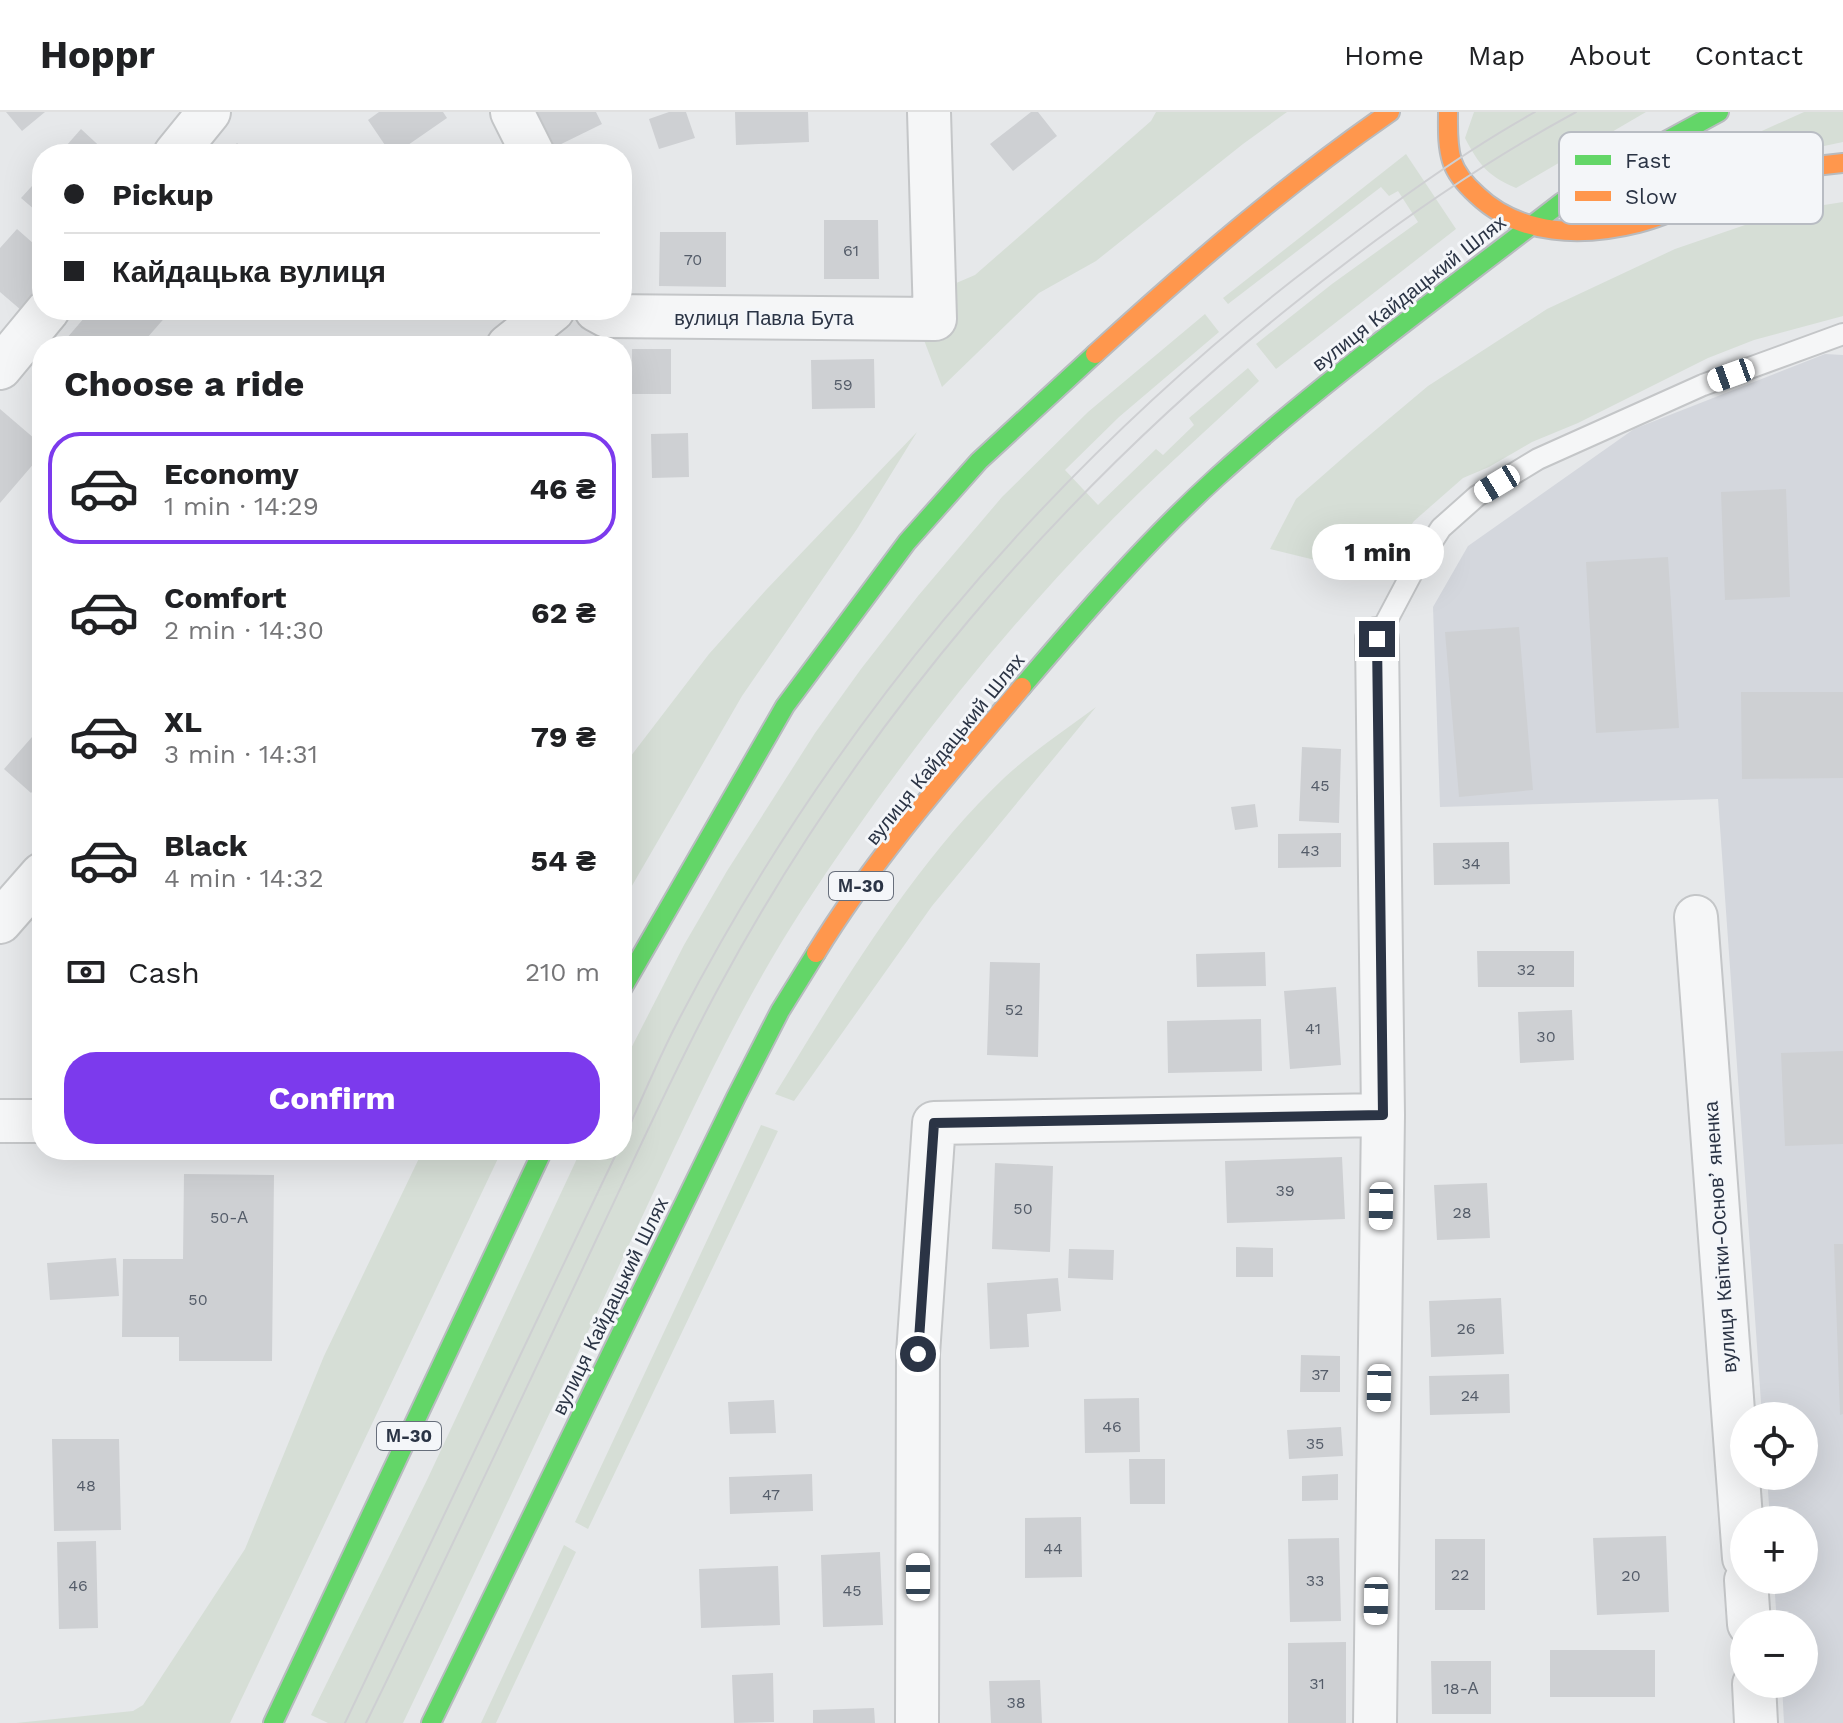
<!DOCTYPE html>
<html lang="en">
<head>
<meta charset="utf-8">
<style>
	body { margin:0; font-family:"Work Sans",sans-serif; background:#f2f2f2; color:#202124; height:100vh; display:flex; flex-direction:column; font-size:30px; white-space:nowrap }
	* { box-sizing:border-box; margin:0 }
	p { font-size:26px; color:#757577 }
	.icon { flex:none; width:44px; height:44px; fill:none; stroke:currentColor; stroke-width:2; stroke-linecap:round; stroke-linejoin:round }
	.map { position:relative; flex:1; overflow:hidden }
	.panel { position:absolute; left:32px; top:224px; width:600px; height:824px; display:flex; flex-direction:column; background:#fff; border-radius:32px; box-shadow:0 8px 32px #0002 }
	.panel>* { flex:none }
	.banner { position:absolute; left:32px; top:32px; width:600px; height:176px; border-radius:32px; box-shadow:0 8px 32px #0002; display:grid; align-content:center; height:176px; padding:0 32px; background:#fff }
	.buttons { position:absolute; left:1730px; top:1290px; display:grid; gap:16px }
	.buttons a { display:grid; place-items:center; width:88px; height:88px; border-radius:50%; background:#fff; box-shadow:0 8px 32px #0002; font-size:40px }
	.end { position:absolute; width:36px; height:36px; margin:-18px; border:10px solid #2b3445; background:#fff; box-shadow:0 0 0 4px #fff }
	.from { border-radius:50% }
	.bubble { position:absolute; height:56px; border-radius:28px; background:#fff; box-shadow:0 8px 32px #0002; font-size:26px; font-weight:700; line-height:56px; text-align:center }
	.car { position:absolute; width:24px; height:48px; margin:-24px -12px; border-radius:10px; box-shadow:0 0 6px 2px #0007; background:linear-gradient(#fff 24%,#345 0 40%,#fff 0 76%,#345 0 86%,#fff 0) }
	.banner b { display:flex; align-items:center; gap:28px; height:76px; font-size:30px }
	.banner b+b { border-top:2px solid #e0e0e0 }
	.banner i { width:20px; height:20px; background:#202124 }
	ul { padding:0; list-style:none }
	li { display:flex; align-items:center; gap:24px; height:112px; margin:0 16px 12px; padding:0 16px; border:4px solid transparent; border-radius:32px }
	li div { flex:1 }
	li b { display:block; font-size:30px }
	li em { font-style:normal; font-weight:700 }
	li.active { border-color:#7c3aed }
	li>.icon { width:72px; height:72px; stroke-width:1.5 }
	h2 { padding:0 32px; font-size:36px; line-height:96px }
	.pay { display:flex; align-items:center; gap:20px; height:88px; padding:0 32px; font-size:30px }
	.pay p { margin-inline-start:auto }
	.button { display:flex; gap:16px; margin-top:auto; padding:16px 32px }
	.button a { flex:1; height:92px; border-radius:32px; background:#7c3aed; color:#fff; font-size:32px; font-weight:700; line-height:92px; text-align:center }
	header { display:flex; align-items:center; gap:48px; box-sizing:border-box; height:112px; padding:0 40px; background:#fff; border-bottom:2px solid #e0e0e0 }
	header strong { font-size:38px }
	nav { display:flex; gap:44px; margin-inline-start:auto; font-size:28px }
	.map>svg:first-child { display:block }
	.built { fill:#d4d7dd }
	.green { fill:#d6ded6 }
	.building { fill:#ced0d3 }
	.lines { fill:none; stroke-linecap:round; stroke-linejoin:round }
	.lane-casing { stroke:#c4c6c8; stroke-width:24 }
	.street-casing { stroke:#c4c6c8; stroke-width:46 }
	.fast-casing { stroke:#b8bbbf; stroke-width:22 }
	.slow-casing { stroke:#b8bbbf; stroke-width:22 }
	.lane { stroke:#f5f6f7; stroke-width:20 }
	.street { stroke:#f5f6f7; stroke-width:42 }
	.fast { stroke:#63d668; stroke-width:18 }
	.slow { stroke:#ff974d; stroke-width:18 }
	.tram { stroke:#cecfd2; stroke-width:2 }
	.route { stroke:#2b3445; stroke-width:10 }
	.labels { text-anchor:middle; stroke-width:6; stroke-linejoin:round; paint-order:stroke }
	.number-label { font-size:16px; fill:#545c69 }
	.shield { fill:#f4f6f9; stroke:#676e7b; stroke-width:2 }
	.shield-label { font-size:18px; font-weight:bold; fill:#2b3445 }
	.street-label { font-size:20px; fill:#2b3445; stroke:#f4f6f9 }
	.key { fill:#f4f6f9; stroke:#b8bcc3; stroke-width:2 }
	.key-label { font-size:22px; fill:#2b3445 }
</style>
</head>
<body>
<header>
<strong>Hoppr</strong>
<nav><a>Home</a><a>Map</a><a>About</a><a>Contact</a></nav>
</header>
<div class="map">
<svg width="1843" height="1611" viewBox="0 0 1843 1611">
	<rect width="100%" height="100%" fill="#e6e8ea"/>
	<path class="built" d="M1825,242L1843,243V1611H1784L1782,1572H1804V1512H1777L1774,1468H1804V1408H1770L1767,1364H1804V1304H1762L1718,687L1440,695L1433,495L1468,434L1634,317Z"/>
	<path class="green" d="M1156,0H1287L1243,32L1096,149L1039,181L942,275L922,223L905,193L975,163L1151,9Z
		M1474,0H1646L1516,76C1488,64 1479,53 1465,26Z
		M1804,0H1843V30L1725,55L1619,94L1713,41Z
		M1406,42L1456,117L1276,257L1256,232L1332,172L1418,110L1398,79L1389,84L1381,75L1228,192L1223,186Z
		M1843,90V204L1754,228L1708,246L1578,311L1532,330L1489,355L1463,366L1414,409L1381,455L1364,460L1270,437L1296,387L1353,337L1428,274L1547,197L1675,137L1786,99Z
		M1205,202L1219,220L1119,305L1065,358L1098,393L1156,337L1163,343L1194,313L1189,306L1248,256L1259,269C1206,319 1151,367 1101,419C989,534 888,665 801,799C735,901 686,1012 634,1122C557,1285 481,1448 403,1611H328L311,1603L427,1368L581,1038H622V954L684,833L727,759L815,621L861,557L918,484L1002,385L1088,300Z
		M917,320L857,417L742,584L622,791V656L624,653L709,542L766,478Z
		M1096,595L932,794L794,989L775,982C840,876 913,752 1004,666C1032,640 1065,618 1096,595Z
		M761,1013L778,1019L588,1417L575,1410Z
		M423,1038H502L230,1611H16L133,1599L143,1593L245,1437L324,1244Z
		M564,1433L576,1440L496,1611H481Z"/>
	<path class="building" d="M6,0H45L22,19Z
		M379,0H443L447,6L395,42H391L368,8Z
		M527,0H596L602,12L547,39Z
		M669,0H686L695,26L659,37L649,7Z
		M735,0H808L809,30L736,33Z
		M1031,0H1038L1057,24L1013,59L990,32Z
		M81,17L108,42H59Z
		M237,31L248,42H227Z
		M42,63V104L21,86Z
		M824,108H878L879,167H824Z
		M17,117L42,139V174L21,198L0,180V136Z
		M660,120H726V175L659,174Z
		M91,198H163L168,202L140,234H60Z
		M632,237H671V282H632Z
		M874,247L875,296L812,297L811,248Z
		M0,297L42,333V342L0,391Z
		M688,321L689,365L652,366L651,322Z
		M1786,377L1790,485L1725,488L1721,380Z
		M1668,445L1679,616L1596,621L1586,450Z
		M1519,515L1533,678L1459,685L1445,520Z
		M1741,580H1843V666L1742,667Z
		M32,625L42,634V669L31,681L4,657Z
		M1302,635L1341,637L1339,711L1299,709Z
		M1255,692L1258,715L1235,718L1231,695Z
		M1341,721V755L1278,756V722Z
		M1509,730L1510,772L1434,773L1433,731Z
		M1477,839H1574V875H1478Z
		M1265,840L1266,874L1197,875L1196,842Z
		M990,850L1040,851L1038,945L987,943Z
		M1336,875L1341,953L1290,957L1284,879Z
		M1572,898L1574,948L1520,951L1518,900Z
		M1261,907L1262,959L1168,961L1167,909Z
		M1843,939V1032L1785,1034L1781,941Z
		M1342,1045L1345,1107L1227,1111L1225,1049Z
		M995,1051L1053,1054L1050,1140L992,1137Z
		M184,1062L274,1063L272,1249H179V1225H122L123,1147H183Z
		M1487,1071L1490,1126L1437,1128L1434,1073Z
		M1834,1132H1843V1302L1840,1303Z
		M1236,1135L1273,1136V1165H1236Z
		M1069,1137L1114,1138L1113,1168L1068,1166Z
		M116,1146L119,1184L50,1188L47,1151Z
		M1058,1166L1061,1199L1027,1202L1029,1235L990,1237L987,1171Z
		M1501,1186L1504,1242L1431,1245L1429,1189Z
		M1301,1243L1340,1244V1280H1300Z
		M1509,1262L1510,1301L1430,1303L1429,1264Z
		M1139,1286L1140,1340L1085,1341L1084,1287Z
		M774,1288L776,1321L730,1322L728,1290Z
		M1341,1315L1343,1344L1289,1347L1287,1318Z
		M52,1327H119L121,1418L54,1419Z
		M1129,1347H1165V1392H1130Z
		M812,1362L813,1399L730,1402L729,1365Z
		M1338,1362V1388L1302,1389V1364Z
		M1081,1405L1082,1465L1025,1466V1406Z
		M1666,1424L1669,1500L1597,1503L1593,1426Z
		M1339,1426L1341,1509L1290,1510L1288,1427Z
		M1435,1427H1485V1498H1435Z
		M96,1429L98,1516L59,1517L57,1430Z
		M880,1440L883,1513L823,1515L821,1443Z
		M778,1454L780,1513L701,1516L699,1457Z
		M1346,1530V1611H1288V1531Z
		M1550,1538H1655V1585H1550Z
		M1431,1549H1491V1602H1432Z
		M773,1561L774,1610L734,1611L732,1563Z
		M1040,1568L1042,1611H991L989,1569Z
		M874,1596L875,1611H813V1598Z"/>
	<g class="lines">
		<defs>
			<path id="lane" d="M1377,527L1413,459L1441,416L1477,384L1538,347L1703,273L1843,222"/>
			<path id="street" d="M512,0L533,42
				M175,42L209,0
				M596,198L607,204L935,207L929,0
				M508,234L553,198
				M0,256L48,198
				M1696,805L1744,1446
				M0,810L42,762
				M0,1009H42
				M1746,1468L1749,1512
				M1754,1572L1756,1611
				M917,1611L918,1242L934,1011L1383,1003
				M1375,1611L1383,1003L1377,527"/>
			<path id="fast" d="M1022,575C1083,503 1146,430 1216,366C1325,267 1446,180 1562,90L1596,67L1719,0
				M622,877L785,594L907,430L979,349L1095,242
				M273,1611L543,1038
				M431,1611L736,985L780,899L816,841"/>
			<path id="slow" d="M1448,0C1448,16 1447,33 1452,49C1456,62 1467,74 1477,83C1520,124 1583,125 1638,111C1678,101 1714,79 1753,67C1782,58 1813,54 1843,51
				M1095,242C1189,156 1286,72 1390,0
				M816,841C874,746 950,660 1022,575"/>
		</defs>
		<use href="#lane" class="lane-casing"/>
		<use href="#street" class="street-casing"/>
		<use href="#fast" class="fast-casing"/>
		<use href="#slow" class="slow-casing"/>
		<use href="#lane" class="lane"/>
		<use href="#street" class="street"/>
		<use href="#fast" class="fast"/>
		<use href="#slow" class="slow"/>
		<path class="tram" d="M622,1030C640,992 656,952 675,915C825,623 1035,371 1293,168C1371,108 1449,48 1535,0
			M345,1611L618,1038
			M366,1611C445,1450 521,1288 597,1126C637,1042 675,956 719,875C860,613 1056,384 1286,198C1377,124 1473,56 1576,0"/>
	</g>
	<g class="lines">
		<path class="route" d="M918,1242L934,1011L1383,1003L1377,527"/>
	</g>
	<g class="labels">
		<g class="number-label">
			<text x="851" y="144">61</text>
			<text x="693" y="153">70</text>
			<text x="843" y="278">59</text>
			<text x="1320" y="679">45</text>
			<text x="1310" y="744">43</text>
			<text x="1471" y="757">34</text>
			<text x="1526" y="863">32</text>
			<text x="1014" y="903">52</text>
			<text x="1313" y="922">41</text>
			<text x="1546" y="930">30</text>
			<text x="1285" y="1084">39</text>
			<text x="1023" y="1102">50</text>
			<text x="1462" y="1106">28</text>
			<text x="229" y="1111">50-А</text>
			<text x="198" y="1193">50</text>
			<text x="1466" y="1222">26</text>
			<text x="1320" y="1268">37</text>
			<text x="1470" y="1289">24</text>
			<text x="1112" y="1320">46</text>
			<text x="1315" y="1337">35</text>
			<text x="86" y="1379">48</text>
			<text x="771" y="1388">47</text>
			<text x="1053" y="1442">44</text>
			<text x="1460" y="1468">22</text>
			<text x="1631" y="1469">20</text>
			<text x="1315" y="1474">33</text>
			<text x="78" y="1479">46</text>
			<text x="852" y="1484">45</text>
			<text x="1317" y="1577">31</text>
			<text x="1461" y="1582">18-А</text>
			<text x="1016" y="1596">38</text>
		</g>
		<g class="shield">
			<rect x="829" y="760" width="64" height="28" rx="6"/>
			<rect x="377" y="1310" width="64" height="28" rx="6"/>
		</g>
		<g class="shield-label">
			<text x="861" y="780">М-30</text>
			<text x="409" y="1330">М-30</text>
		</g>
		<g class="street-label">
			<text transform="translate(1409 181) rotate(-38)" y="7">вулиця Кайдацький Шлях</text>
			<text x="764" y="213">вулиця Павла Бута</text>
			<text transform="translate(945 637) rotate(-51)" y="7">вулиця Кайдацький Шлях</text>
			<text transform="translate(1720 1125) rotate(-94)" y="7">вулиця Квітки-Основʼяненка</text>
			<text transform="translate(610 1194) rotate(-64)" y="7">вулиця Кайдацький Шлях</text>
		</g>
	</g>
	<rect x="1559" y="20" width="264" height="92" rx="12" class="key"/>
	<rect x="1575" y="43" width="36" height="10" fill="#63d668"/>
	<rect x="1575" y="79" width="36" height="10" fill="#ff974d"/>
	<g class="key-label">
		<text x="1625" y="56">Fast</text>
		<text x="1625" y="92">Slow</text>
	</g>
</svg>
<div class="buttons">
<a><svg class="icon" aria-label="locate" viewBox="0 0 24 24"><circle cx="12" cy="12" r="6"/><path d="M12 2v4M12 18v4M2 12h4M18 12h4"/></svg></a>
<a>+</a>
<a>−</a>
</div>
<i class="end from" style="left:918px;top:1242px"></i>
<i class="end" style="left:1377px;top:527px"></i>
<div class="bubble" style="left:1312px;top:412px;width:132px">1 min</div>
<i class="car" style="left:1731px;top:263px;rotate:250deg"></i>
<i class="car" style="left:1497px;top:372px;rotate:239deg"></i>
<i class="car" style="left:1381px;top:1094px;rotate:181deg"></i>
<i class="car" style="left:1379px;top:1276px;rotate:181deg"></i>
<i class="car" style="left:918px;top:1465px;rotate:0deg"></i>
<i class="car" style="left:1376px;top:1489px;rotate:181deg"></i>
<div class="banner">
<b><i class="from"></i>Pickup</b>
<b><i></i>Кайдацька вулиця</b>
</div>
<section class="panel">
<h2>Choose a ride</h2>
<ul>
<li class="active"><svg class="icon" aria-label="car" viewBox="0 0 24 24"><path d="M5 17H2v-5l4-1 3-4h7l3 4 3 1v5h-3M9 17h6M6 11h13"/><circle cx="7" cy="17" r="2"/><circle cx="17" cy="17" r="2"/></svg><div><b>Economy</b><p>1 min · 14:29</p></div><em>46 ₴</em></li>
<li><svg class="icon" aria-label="car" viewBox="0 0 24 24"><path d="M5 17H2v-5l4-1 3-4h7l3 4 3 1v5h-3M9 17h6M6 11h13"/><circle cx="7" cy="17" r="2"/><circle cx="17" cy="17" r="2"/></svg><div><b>Comfort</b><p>2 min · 14:30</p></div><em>62 ₴</em></li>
<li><svg class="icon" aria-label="car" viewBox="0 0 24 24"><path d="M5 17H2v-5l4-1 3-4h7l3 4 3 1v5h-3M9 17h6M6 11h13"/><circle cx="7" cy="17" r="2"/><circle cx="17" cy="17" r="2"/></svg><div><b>XL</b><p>3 min · 14:31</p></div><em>79 ₴</em></li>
<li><svg class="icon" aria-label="car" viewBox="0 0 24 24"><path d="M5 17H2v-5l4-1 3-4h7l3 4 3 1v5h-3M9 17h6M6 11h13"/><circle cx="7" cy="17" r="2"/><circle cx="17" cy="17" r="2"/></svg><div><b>Black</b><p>4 min · 14:32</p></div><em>54 ₴</em></li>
</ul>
<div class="pay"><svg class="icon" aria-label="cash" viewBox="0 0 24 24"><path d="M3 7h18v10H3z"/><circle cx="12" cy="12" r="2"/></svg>Cash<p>210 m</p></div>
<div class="button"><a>Confirm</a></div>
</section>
</div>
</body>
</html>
